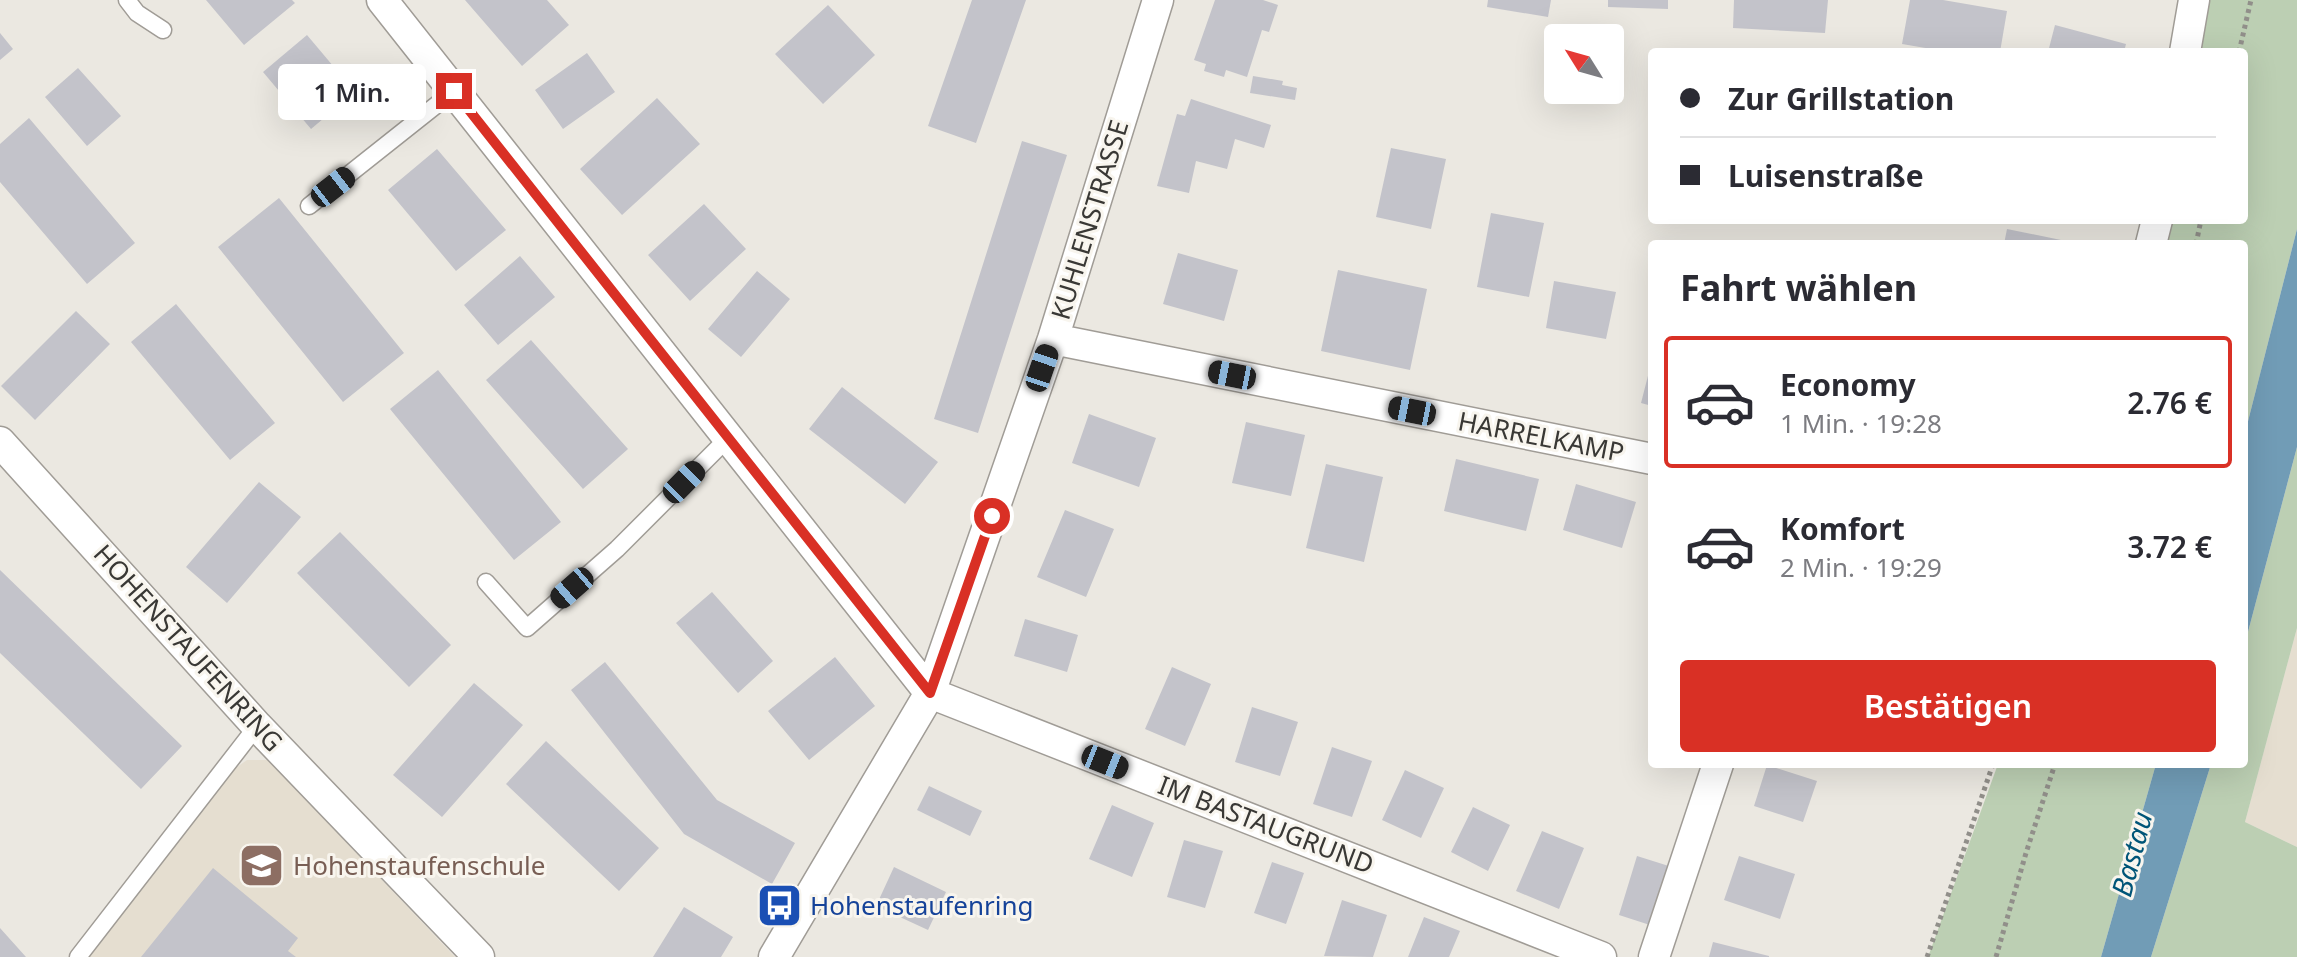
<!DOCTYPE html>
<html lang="de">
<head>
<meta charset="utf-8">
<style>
	body { margin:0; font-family:"Noto Sans",sans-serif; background:#f7f7f7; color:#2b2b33; height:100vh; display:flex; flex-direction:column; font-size:30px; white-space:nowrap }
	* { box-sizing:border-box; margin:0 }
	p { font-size:26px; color:#7c7c81 }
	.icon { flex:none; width:44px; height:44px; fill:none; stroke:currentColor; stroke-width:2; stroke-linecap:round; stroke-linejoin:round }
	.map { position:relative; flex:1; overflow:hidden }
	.drawer { position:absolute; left:1648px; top:240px; width:600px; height:528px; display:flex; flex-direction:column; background:#fff; border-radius:8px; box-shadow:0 8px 32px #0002 }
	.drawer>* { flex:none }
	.top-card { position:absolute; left:1648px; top:48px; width:600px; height:176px; border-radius:8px; box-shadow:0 8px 32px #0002; display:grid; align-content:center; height:176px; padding:0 32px; background:#fff }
	.needle { width:52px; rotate:307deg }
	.controls { position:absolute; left:1544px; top:24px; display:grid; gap:16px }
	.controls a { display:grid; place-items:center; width:80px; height:80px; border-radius:8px; background:#fff; box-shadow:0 8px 32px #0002; font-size:40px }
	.end { position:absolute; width:36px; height:36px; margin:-18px; border:10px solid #d93025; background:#fff; box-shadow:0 0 0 4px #fff }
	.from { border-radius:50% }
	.bubble { position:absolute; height:56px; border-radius:8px; background:#fff; box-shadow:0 8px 32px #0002; font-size:26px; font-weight:600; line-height:56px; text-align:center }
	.car { position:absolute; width:24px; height:48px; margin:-24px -12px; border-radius:10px; box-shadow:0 0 6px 2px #0007; background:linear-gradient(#222 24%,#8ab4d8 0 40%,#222 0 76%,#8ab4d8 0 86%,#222 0) }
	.top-card b { display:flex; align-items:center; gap:28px; height:76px; font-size:30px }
	.top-card b+b { border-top:2px solid #e1e1e2 }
	.top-card i { width:20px; height:20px; background:#2b2b33 }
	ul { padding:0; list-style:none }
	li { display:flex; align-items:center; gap:24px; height:132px; margin:0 16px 12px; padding:0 16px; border:4px solid transparent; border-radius:8px }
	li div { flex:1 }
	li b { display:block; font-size:30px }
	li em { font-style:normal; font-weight:600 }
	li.active { border-color:#d93025 }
	li>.icon { width:72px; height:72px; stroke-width:1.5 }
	h2 { padding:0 32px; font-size:36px; line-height:96px }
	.action { display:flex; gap:16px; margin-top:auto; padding:16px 32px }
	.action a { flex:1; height:92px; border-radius:8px; background:#d93025; color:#fff; font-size:32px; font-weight:600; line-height:92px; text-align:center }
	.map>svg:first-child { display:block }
	.built { fill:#e5ded0 }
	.green { fill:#bccfb3 }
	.water { fill:#719cb6 }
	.building { fill:#c3c3ca }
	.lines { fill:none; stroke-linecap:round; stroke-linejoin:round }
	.service-casing { stroke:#a09c96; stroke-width:19 }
	.minor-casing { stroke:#a09c96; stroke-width:33 }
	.path { stroke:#918f8a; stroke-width:5; stroke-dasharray:4 4; stroke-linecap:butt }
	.service { stroke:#fff; stroke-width:16 }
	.minor { stroke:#fff; stroke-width:30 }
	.route { stroke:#d93025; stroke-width:10 }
	.labels { text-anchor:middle; stroke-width:6; stroke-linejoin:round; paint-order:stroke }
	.street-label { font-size:26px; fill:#393835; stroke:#f8f5ee }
	.education-label { font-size:26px; fill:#785e54; stroke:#f8f5ee; text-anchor:start }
	.transit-label { font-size:26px; fill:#164399; stroke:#f8f5ee; text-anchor:start }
	.water-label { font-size:28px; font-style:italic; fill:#005578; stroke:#f8f5ee }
</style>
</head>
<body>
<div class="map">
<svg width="2297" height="957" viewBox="0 0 2297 957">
	<rect width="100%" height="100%" fill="#ebe8e1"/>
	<path class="built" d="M2297,628V847L2245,822Z
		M247,760H268L455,957H84L226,775Z"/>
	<path class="green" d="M2204,0H2297V229L2244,437V244H2166L2169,220H2244V52H2196Z
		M2297,447V628L2245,822L2297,847V957H2151L2211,764H2244V647Z
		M1998,764H2156L2101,957H1928Z"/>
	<path class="water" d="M2297,229V447L2244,647V437Z
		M2156,764H2211L2151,957H2101Z"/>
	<path class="building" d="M206,0H292L295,3L244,45Z
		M465,0H547L569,25L522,66Z
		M972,0H1026L976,143L928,126Z
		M1215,0H1263L1278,5L1269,32L1262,30L1247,77L1226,70L1224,77L1204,71L1206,64L1194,60Z
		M1488,0H1551L1548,17L1487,7Z
		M1608,0H1668V9L1608,7Z
		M1734,0H1828L1825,33L1733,28Z
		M1910,0H1943L2007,11L2000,52H1949L1902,44Z
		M828,5L875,55L823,104L775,54Z
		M2055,25L2126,44L2124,52H2048Z
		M0,33L13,49L0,60Z
		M307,35L355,92L311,129L263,72Z
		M587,53L615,92L563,129L535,90Z
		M78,68L121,116L87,146L45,97Z
		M1253,76L1283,81L1282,85L1297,88L1295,100L1250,93Z
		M657,98L700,144L622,215L580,169Z
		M1191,99L1271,125L1264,148L1235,139L1227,169L1196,161L1189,193L1157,186L1177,114L1185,116Z
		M29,118L135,243L87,284L0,182V144Z
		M1022,141L1067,155L978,433L934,419Z
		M1391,148L1446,159L1431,229L1376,217Z
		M437,149L506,230L456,271L388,190Z
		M279,198L404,353L343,402L218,247Z
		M704,204L746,249L690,301L648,255Z
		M1491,213L1544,223L1529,297L1477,287Z
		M2007,229L2061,240L2060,244H2004Z
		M1178,253L1238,270L1224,321L1163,304Z
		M520,256L555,297L498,345L464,305Z
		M1338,270L1427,289L1410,370L1321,351Z
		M757,271L790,299L741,357L708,329Z
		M1554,281L1616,292L1606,339L1546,328Z
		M176,304L275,423L230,460L131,342Z
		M76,311L110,344L35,420L1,386Z
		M531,340L628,449L583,489L486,380Z
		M1651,364H1652V406L1641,403Z
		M438,370L561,522L514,560L390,409Z
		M842,387L938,462L905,504L809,429Z
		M1089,414L1156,438L1139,487L1072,463Z
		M1246,422L1305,435L1291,496L1232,483Z
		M1456,459L1539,479L1526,531L1444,511Z
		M1326,464L1383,477L1364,562L1306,548Z
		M259,482L301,517L227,603L186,567Z
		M1576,484L1636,502L1622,548L1563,530Z
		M1065,510L1114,529L1086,597L1037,577Z
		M340,532L451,645L409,687L297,573Z
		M0,570L182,746L141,789L0,653Z
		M712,592L773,661L738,693L676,623Z
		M1025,619L1078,635L1067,672L1014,656Z
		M835,657L875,706L809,760L768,711Z
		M605,662L717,800L795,843L772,884L684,834L571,690Z
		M1172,667L1211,684L1185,746L1145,729Z
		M474,683L523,725L442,817L393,775Z
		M1252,707L1298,722L1280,776L1235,762Z
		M546,741L659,848L619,891L506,784Z
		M1332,747L1372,761L1352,817L1313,804Z
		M1767,765L1817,781L1803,822L1754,806Z
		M1405,770L1444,788L1421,838L1382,820Z
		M929,786L982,811L970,836L917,810Z
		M1112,805L1154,823L1132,877L1089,859Z
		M1473,807L1510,825L1488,871L1451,852Z
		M1542,831L1584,848L1559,909L1516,891Z
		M1184,840L1223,851L1205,908L1167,897Z
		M1637,856L1672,867L1653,926L1619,915Z
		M1739,856L1795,874L1780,919L1724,900Z
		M1272,862L1304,873L1286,924L1254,913Z
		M894,867L946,892L928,930L876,906Z
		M213,868L298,938L288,951L296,957H141Z
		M1342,900L1387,915L1373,957L1324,956Z
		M684,907L733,937L721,957H653Z
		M1424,917L1460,931L1449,957H1408Z
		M0,928L26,957H0Z
		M1713,942L1769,956V957H1709Z"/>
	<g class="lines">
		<defs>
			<path id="service" d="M127,0L137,13L163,30
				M309,206L454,91
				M486,582L527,628L617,549L728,438
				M78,957L257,726"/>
			<path id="minor" d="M382,0L930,693L1601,957
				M2185,52L2194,0
				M2151,244L2157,220
				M1053,339L1652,459
				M0,442L257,726L479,957
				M774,957L930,693L1053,339L1158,0
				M1654,957L1718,764"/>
		</defs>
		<use href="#service" class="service-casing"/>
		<use href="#minor" class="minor-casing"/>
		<path class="path" d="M2239,52L2251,0
			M2196,244L2201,220
			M1927,957L1993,764
			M1996,957L2026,853L2055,764"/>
		<use href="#service" class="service"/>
		<use href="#minor" class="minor"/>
	</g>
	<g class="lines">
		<path class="route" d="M454,91L930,693L992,516"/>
	</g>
	<defs>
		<symbol id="school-square" viewBox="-11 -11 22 22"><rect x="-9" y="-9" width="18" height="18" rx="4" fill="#8d6e63" stroke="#f8f5ee"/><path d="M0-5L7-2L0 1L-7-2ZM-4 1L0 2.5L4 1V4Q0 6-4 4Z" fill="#fff"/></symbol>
		<symbol id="bus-square" viewBox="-11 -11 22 22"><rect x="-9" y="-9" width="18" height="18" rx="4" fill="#1a4fb4" stroke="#f8f5ee"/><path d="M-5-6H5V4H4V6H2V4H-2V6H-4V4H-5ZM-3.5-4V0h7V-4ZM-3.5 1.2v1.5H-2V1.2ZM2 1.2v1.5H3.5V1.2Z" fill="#fff"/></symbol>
	</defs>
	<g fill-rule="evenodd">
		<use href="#school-square" x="236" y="840" width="51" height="51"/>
		<use href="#bus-square" x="754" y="880" width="51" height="51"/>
	</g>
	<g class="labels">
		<g class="street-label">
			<text transform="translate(1090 220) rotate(-73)" y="9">KUHLENSTRASSE</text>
			<text transform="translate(1541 437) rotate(11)" y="9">HARRELKAMP</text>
			<text transform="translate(188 648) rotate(48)" y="9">HOHENSTAUFENRING</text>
			<text transform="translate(1266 825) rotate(21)" y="9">IM BASTAUGRUND</text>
		</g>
		<g class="education-label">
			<text x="293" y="875">Hohenstaufenschule</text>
		</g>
		<g class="transit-label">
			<text x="810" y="915">Hohenstaufenring</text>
		</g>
		<g class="water-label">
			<text transform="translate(2132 854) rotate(-75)" y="10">Bastau</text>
		</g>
	</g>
</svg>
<div class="controls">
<a><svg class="needle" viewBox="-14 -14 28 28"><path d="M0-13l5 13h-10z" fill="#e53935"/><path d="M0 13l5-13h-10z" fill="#7c7c81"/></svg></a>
</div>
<i class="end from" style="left:992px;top:516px"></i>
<i class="end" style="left:454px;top:91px"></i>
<div class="bubble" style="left:278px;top:64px;width:148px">1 Min.</div>
<i class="car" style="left:333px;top:187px;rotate:52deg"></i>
<i class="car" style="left:1042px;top:368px;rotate:19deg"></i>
<i class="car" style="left:1232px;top:375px;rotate:281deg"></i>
<i class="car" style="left:1412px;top:411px;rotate:281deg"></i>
<i class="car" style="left:684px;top:482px;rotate:45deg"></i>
<i class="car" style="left:572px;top:588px;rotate:229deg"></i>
<i class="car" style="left:1105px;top:762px;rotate:112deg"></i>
<div class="top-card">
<b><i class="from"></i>Zur Grillstation</b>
<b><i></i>Luisenstraße</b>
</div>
<section class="drawer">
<h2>Fahrt wählen</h2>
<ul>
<li class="active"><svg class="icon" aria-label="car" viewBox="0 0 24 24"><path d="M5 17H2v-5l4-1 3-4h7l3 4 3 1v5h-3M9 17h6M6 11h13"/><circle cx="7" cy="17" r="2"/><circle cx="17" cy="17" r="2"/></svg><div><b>Economy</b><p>1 Min. · 19:28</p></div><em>2.76 €</em></li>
<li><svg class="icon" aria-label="car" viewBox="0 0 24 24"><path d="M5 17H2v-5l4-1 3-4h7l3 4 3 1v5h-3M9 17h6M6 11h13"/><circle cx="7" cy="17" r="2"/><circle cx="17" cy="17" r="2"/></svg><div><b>Komfort</b><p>2 Min. · 19:29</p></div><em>3.72 €</em></li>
</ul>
<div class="action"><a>Bestätigen</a></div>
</section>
</div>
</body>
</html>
